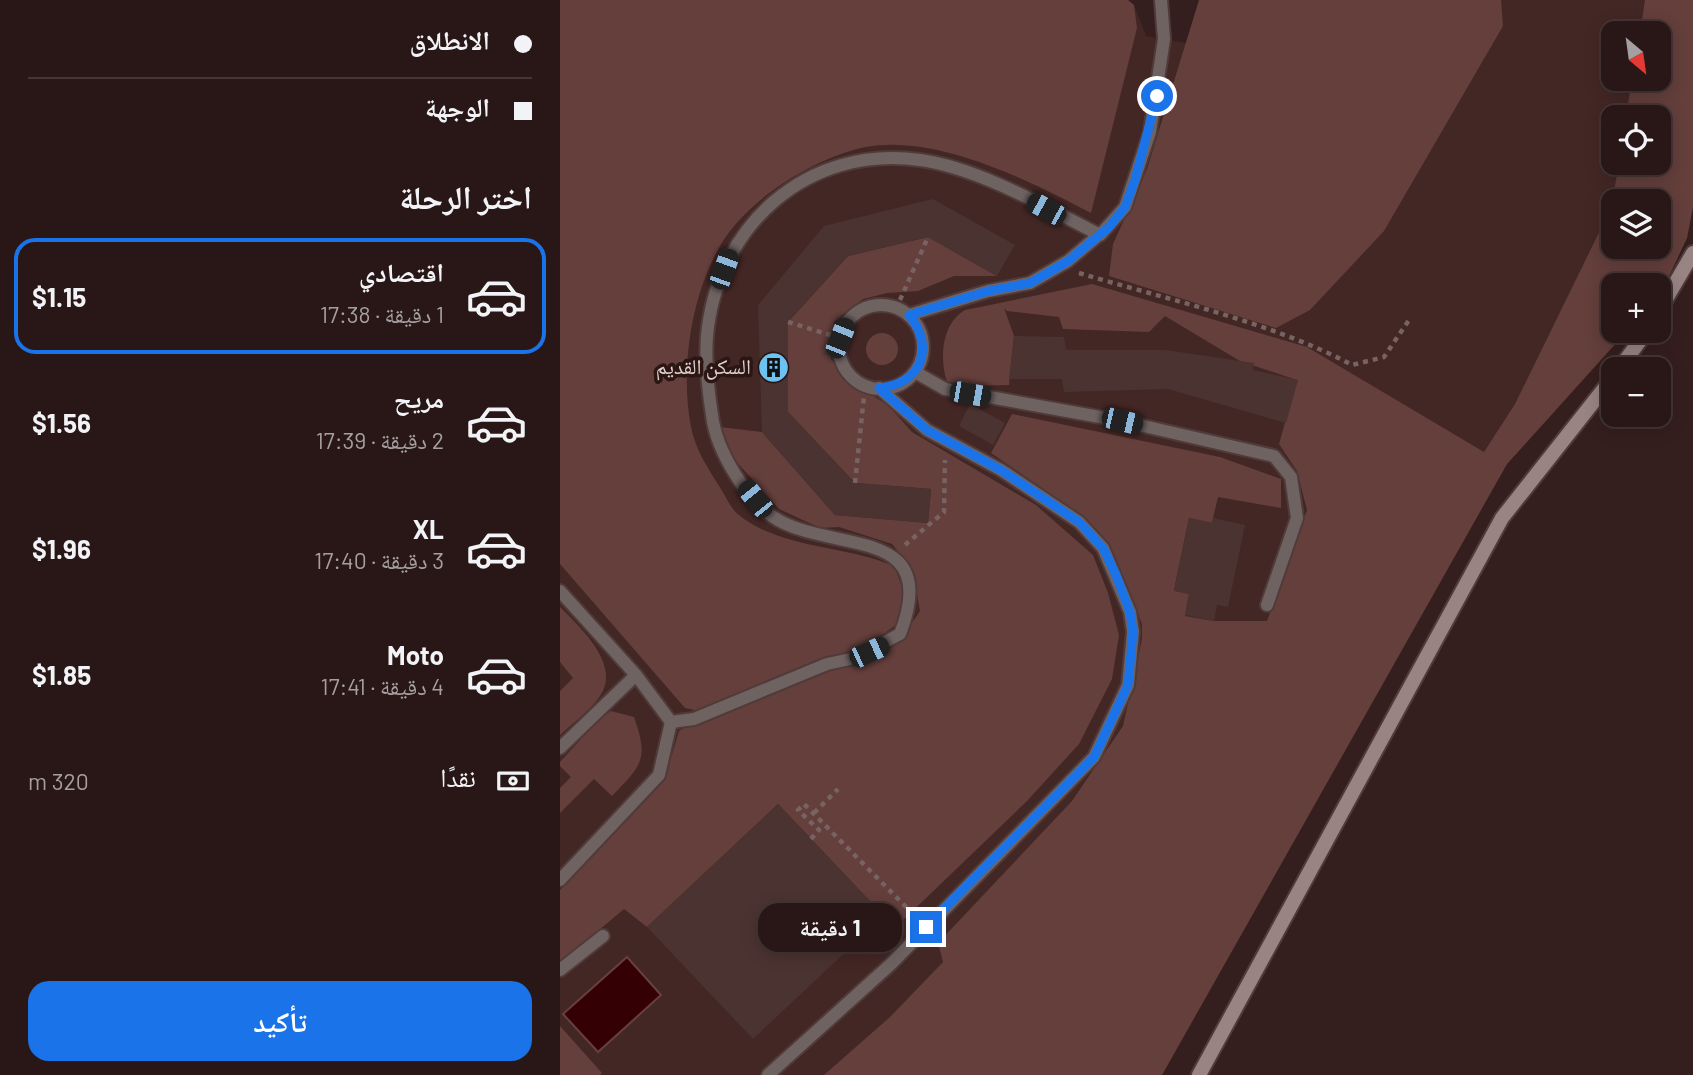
<!DOCTYPE html>
<html lang="ar">
<head>
<meta charset="utf-8">
<style>
	body { margin:0; font-family:Barlow,"Noto Naskh Arabic",sans-serif; background:#342423; color:#f1f3f6; direction:rtl; height:100vh; display:flex; flex-direction:column; font-size:26px; white-space:nowrap }
	* { box-sizing:border-box; margin:0 }
	p { font-size:23px; color:#a59fa1 }
	.icon { flex:none; width:38px; height:38px; fill:none; stroke:currentColor; stroke-width:2; stroke-linecap:round; stroke-linejoin:round }
	.map { position:relative; flex:1; overflow:hidden; direction:ltr }
	.side { display:flex; flex-direction:column; background:#281716; width:560px }
	.side>* { flex:none }
	.hud { display:grid; align-content:center; height:154px; padding:0 28px; background:#281716 }
	.needle { width:46px; rotate:151deg }
	.tools { position:absolute; left:1041px; top:21px; display:grid; gap:14px }
	.tools a { display:grid; place-items:center; width:70px; height:70px; border-radius:14px; background:#281716; box-shadow:0 4px 18px #0003,0 0 0 2px #443635; font-size:35px }
	.end { position:absolute; width:32px; height:32px; margin:-16px; border:9px solid #1a73e8; background:#fff; box-shadow:0 0 0 4px #fff }
	.from { border-radius:50% }
	.bubble { position:absolute; height:49px; border-radius:21px; background:#281716; box-shadow:0 4px 18px #0003,0 0 0 2px #443635; font-size:23px; font-weight:700; line-height:49px; text-align:center; direction:rtl }
	.car { position:absolute; width:21px; height:42px; margin:-21px -10px; border-radius:9px; box-shadow:0 0 5px 2px #0007; background:linear-gradient(#222 24%,#8ab4d8 0 40%,#222 0 76%,#8ab4d8 0 86%,#222 0) }
	.hud b { display:flex; align-items:center; gap:24px; height:66px; font-size:26px }
	.hud b+b { border-top:2px solid #443635 }
	.hud i { width:18px; height:18px; background:#f1f3f6 }
	ul { padding:0; list-style:none }
	li { display:flex; align-items:center; gap:21px; height:116px; margin:0 14px 10px; padding:0 14px; border:4px solid transparent; border-radius:21px }
	li div { flex:1 }
	li b { display:block; font-size:26px }
	li em { font-style:normal; font-weight:700 }
	li.current { border-color:#1a73e8 }
	li>.icon { width:63px; height:63px; stroke-width:1.5 }
	h2 { padding:0 28px; font-size:32px; line-height:84px }
	.pay { display:flex; align-items:center; gap:18px; height:77px; padding:0 28px; font-size:26px }
	.pay p { margin-inline-start:auto }
	.action { display:flex; gap:14px; margin-top:auto; padding:14px 28px }
	.action a { flex:1; height:80px; border-radius:21px; background:#1a73e8; color:#fff; font-size:28px; font-weight:700; line-height:80px; text-align:center }
	main { display:flex; flex:1; min-height:0 }
	.map>svg:first-child { display:block }
	.built { fill:#432725; fill-rule:evenodd }
	.green { fill:#643f3c; fill-rule:evenodd }
	.water { fill:#350003; stroke:#683f40; stroke-width:2 }
	.building { fill:#4b3331 }
	.lines { fill:none; stroke-linecap:round; stroke-linejoin:round }
	.service-casing { stroke:#503b3a; stroke-width:16 }
	.secondary-casing { stroke:#503b3a; stroke-width:18 }
	.path { stroke:#776362; stroke-width:4.5; stroke-dasharray:5 5; stroke-linecap:butt }
	.service { stroke:#6f6362; stroke-width:12 }
	.secondary { stroke:#988583; stroke-width:14 }
	.route { stroke:#1a73e8; stroke-width:9 }
	.labels { text-anchor:middle; stroke-width:7; stroke-linejoin:round; paint-order:stroke }
	.poi-label { font-size:21px; fill:#e0d1cf; stroke:#2b1614; text-anchor:end }
</style>
</head>
<body>
<main>
<div class="map">
<svg width="1133" height="1075" viewBox="0 0 1133 1075">
	<rect width="100%" height="100%" fill="#351f1e"/>
	<path class="built" d="M0,0H568L574,5L586,36L627,43L639,0H1133V207L1127,238L1103,289L1099,294V285H1054V331H1067L947,464L602,1075H0ZM1054,33H1099V79H1054ZM1054,117H1099V163H1054ZM1054,201H1099V247H1054Z"/>
	<path class="green" d="M0,0H568L574,5L577,28L531,213C470,181 377,134 306,147C255,157 186,200 160,246C131,296 120,370 131,427C135,449 149,470 161,489C166,497 171,509 179,515C221,549 285,545 334,566L344,591L337,624L313,642L296,652L259,659L139,711L125,708L0,564Z
		M639,0H941L943,26L824,231L750,310L716,328L549,276L553,244L587,169Z
		M1085,0H1133V207L1127,238L1103,289L1099,294V285H1054V331H1067L947,464L602,1075H264L330,1017L383,962L378,943L512,801L563,726L582,639V624L550,546L524,517L431,453L452,414L660,457L721,479V508L658,497L652,523L629,518L614,590L629,594L625,616L654,621H707L747,510L737,471L719,444L737,380L680,361L605,316L589,332L503,329L499,317L447,311L444,308L454,336L449,385L400,386L387,382C379,358 382,323 405,310L532,284L747,347L924,452L955,404L1051,208L1059,163H1099V117H1066L1072,79H1099V33H1080ZM1054,201H1099V247H1054Z
		M368,237L437,276H394L358,291L327,293L303,299L274,322L271,359L290,382L328,405L352,432L476,505L533,555L548,593L559,635L552,679L519,744L467,801L338,925L324,916L218,804L87,927L64,909L0,963V890L104,781L119,731C146,713 210,689 243,678C295,660 327,662 360,611L352,568L332,544L279,527L260,528L219,509L173,458L160,427L202,432L275,515L368,523L371,489L295,483L228,412V322L288,256Z
		M306 349a16 16 0 1 1 32 0a16 16 0 1 1-32 0Z
		M0,607C19,626 62,665 40,696C31,710 13,723 0,735V691L13,678L0,662Z
		M51,711L74,717C89,759 82,765 52,796L34,779L0,813V788L11,777L0,766V762L40,718Z
		M0,1026L42,1073L40,1075H0Z"/>
	<path class="water" d="M67,957L101,995L38,1052L3,1014Z"/>
	<path class="building" d="M373,199L455,245L437,276L368,237L288,256L228,322V412L295,483L371,489L368,523L275,515L202,432L198,305L264,226Z
		M454,336L504,337L506,350H606L694,363L693,370L738,380L726,423L608,389L504,392L502,379H449Z
		M410,404L445,423L433,445L399,426Z
		M629,518L652,523L653,518L685,525L668,607L657,605L654,621L625,615L629,594L614,591Z
		M218,804L324,916L193,1039L87,927Z"/>
	<g class="lines">
		<defs>
			<path id="service" d="M279 347a42 42 0 1 1 84 0a42 42 0 1 1-84 0Z
				M349,315L428,291L470,283L508,261L540,234
				M355,372L385,389L562,421L714,456L731,477L737,518L707,605
				M0,591L76,675L111,722L134,719L267,664L295,658L340,634C382,526 277,553 218,520C187,502 156,450 152,415C148,390 145,362 147,336C157,225 248,144 360,160C419,168 487,208 540,235L565,207L590,132L604,39L601,0
				M0,748L76,675
				M0,880L99,775L111,722
				M0,970L43,936
				M208,1075L332,963L534,757L568,685L573,632L570,612L543,548L519,522L441,470L367,430L319,388"/>
			<path id="secondary" d="M1099,311L1133,253
				M1059,369L1087,331
				M639,1075L942,518L1054,376"/>
		</defs>
		<use href="#service" class="service-casing"/>
		<use href="#secondary" class="secondary-casing"/>
		<path class="path" d="M519,273C606,299 714,323 792,365L824,357L849,320
			M340,300L368,237
			M228,322L280,338
			M295,483L304,396
			M345,545L384,512L385,460
			M254,813L278,789
			M251,839L259,830L238,810L244,804L356,917
			M297,941H331"/>
		<use href="#service" class="service"/>
		<use href="#secondary" class="secondary"/>
	</g>
	<g class="lines">
		<path class="route" d="M366,927L534,757L568,685L573,632L570,612L556,575L543,548L519,522L441,470L367,430L319,388C361,384 376,348 349,315L428,291L470,283L508,261L549,227L565,207L575,180L597,96"/>
	</g>
	<defs>
		<symbol id="building-disc" viewBox="-11 -11 22 22"><circle r="9.5" fill="#6cc3f2" stroke="#2b1614"/><path d="M-4-6H4V6H1V3H-1V6H-4ZM-2.5-4.3h1.7v1.8h-1.7ZM.8-4.3h1.7v1.8H.8ZM-2.5-1h1.7V.8h-1.7ZM.8-1h1.7V.8H.8Z" fill="#111"/></symbol>
	</defs>
	<g fill-rule="evenodd">
		<use href="#building-disc" x="196" y="350" width="35" height="35"/>
	</g>
	<g class="labels">
		<g class="poi-label">
			<text x="191" y="374">السكن القديم</text>
		</g>
	</g>
</svg>
<div class="tools">
<a><svg class="needle" viewBox="-14 -14 28 28"><path d="M0-13l5 13h-10z" fill="#e53935"/><path d="M0 13l5-13h-10z" fill="#a59fa1"/></svg></a>
<a><svg class="icon" aria-label="locate" viewBox="0 0 24 24"><circle cx="12" cy="12" r="6"/><path d="M12 2v4M12 18v4M2 12h4M18 12h4"/></svg></a>
<a><svg class="icon" aria-label="layers" viewBox="0 0 24 24"><path d="M12 4l9 5-9 5-9-5zM3 14l9 5 9-5"/></svg></a>
<a>+</a>
<a>−</a>
</div>
<i class="end from" style="left:597px;top:96px"></i>
<i class="end" style="left:366px;top:927px"></i>
<div class="bubble" style="left:198px;top:903px;width:144px">1 دقيقة</div>
<i class="car" style="left:486px;top:209px;rotate:299deg"></i>
<i class="car" style="left:164px;top:269px;rotate:20deg"></i>
<i class="car" style="left:280px;top:338px;rotate:22deg"></i>
<i class="car" style="left:410px;top:394px;rotate:100deg"></i>
<i class="car" style="left:562px;top:421px;rotate:103deg"></i>
<i class="car" style="left:195px;top:499px;rotate:321deg"></i>
<i class="car" style="left:309px;top:652px;rotate:65deg"></i>
</div>
<section class="side">
<div class="hud">
<b><i class="from"></i>الانطلاق</b>
<b><i></i>الوجهة</b>
</div>
<h2>اختر الرحلة</h2>
<ul>
<li class="current"><svg class="icon" aria-label="car" viewBox="0 0 24 24"><path d="M5 17H2v-5l4-1 3-4h7l3 4 3 1v5h-3M9 17h6M6 11h13"/><circle cx="7" cy="17" r="2"/><circle cx="17" cy="17" r="2"/></svg><div><b>اقتصادي</b><p>1 دقيقة · 17:38</p></div><em>$1.15</em></li>
<li><svg class="icon" aria-label="car" viewBox="0 0 24 24"><path d="M5 17H2v-5l4-1 3-4h7l3 4 3 1v5h-3M9 17h6M6 11h13"/><circle cx="7" cy="17" r="2"/><circle cx="17" cy="17" r="2"/></svg><div><b>مريح</b><p>2 دقيقة · 17:39</p></div><em>$1.56</em></li>
<li><svg class="icon" aria-label="car" viewBox="0 0 24 24"><path d="M5 17H2v-5l4-1 3-4h7l3 4 3 1v5h-3M9 17h6M6 11h13"/><circle cx="7" cy="17" r="2"/><circle cx="17" cy="17" r="2"/></svg><div><b>XL</b><p>3 دقيقة · 17:40</p></div><em>$1.96</em></li>
<li><svg class="icon" aria-label="car" viewBox="0 0 24 24"><path d="M5 17H2v-5l4-1 3-4h7l3 4 3 1v5h-3M9 17h6M6 11h13"/><circle cx="7" cy="17" r="2"/><circle cx="17" cy="17" r="2"/></svg><div><b>Moto</b><p>4 دقيقة · 17:41</p></div><em>$1.85</em></li>
</ul>
<div class="pay"><svg class="icon" aria-label="cash" viewBox="0 0 24 24"><path d="M3 7h18v10H3z"/><circle cx="12" cy="12" r="2"/></svg>نقدًا<p>320 m</p></div>
<div class="action"><a>تأكيد</a></div>
</section>
</main>
</body>
</html>
